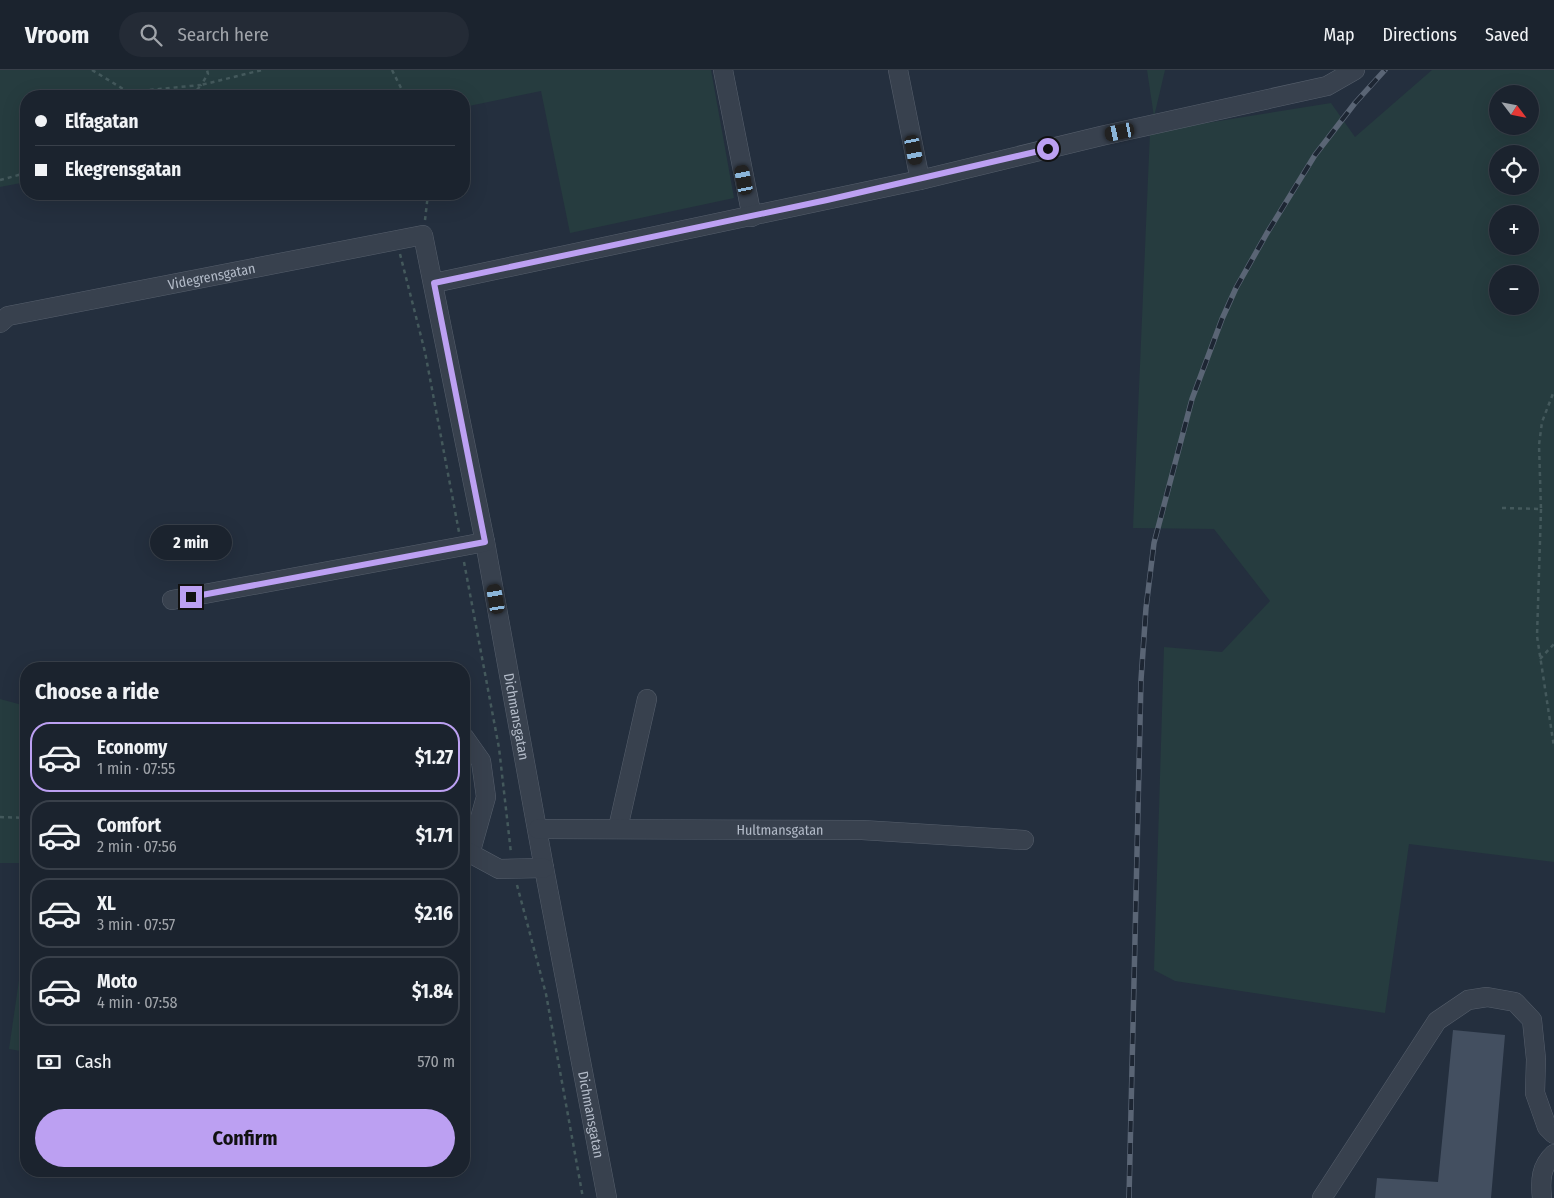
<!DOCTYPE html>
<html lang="en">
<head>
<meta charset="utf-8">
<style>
	body { margin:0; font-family:"Fira Sans Condensed",sans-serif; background:#242b36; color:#f1f3f6; height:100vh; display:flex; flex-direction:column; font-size:19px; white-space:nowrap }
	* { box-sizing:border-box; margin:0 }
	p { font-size:16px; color:#a0a4aa }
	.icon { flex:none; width:28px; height:28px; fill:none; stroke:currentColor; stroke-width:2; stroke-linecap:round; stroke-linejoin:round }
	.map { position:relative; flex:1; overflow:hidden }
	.drawer { position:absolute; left:20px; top:592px; width:450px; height:515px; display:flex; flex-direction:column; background:#1b232e; border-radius:20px; box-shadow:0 5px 20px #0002,0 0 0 1px #39404a }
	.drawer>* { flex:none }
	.banner { position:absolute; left:20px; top:20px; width:450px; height:110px; border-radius:20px; box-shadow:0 5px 20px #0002,0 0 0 1px #39404a; display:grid; align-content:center; height:110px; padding:0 15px; background:#1b232e }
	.needle { width:32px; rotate:122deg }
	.tools { position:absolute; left:1489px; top:15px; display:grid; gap:10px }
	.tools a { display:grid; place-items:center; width:50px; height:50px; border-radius:50%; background:#1b232e; box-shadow:0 5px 20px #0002,0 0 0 1px #39404a; font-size:25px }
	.end { position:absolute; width:22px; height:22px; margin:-11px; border:6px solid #bca0f2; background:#111; box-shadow:0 0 0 2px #111 }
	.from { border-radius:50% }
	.bubble { position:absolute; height:35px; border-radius:18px; background:#1b232e; box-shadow:0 5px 20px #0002,0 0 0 1px #39404a; font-size:16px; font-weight:700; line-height:35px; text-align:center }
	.car { position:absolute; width:15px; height:30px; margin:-15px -8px; border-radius:6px; box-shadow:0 0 4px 1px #0007; background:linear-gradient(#222 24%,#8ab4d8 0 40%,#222 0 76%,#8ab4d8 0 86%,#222 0) }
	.banner b { display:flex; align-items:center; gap:18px; height:48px; font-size:19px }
	.banner b+b { border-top:1px solid #39404a }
	.banner i { width:12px; height:12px; background:#f1f3f6 }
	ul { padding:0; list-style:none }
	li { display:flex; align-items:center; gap:15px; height:70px; margin:0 10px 8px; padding:0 5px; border:2px solid #39404a; border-radius:20px }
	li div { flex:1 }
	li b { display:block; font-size:19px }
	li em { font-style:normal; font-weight:700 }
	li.selected { border-color:#bca0f2 }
	li>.icon { width:45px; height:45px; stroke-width:1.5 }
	h2 { padding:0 15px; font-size:22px; line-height:60px }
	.pay { display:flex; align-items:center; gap:12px; height:55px; padding:0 15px; font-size:19px }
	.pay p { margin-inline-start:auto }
	.cta { display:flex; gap:10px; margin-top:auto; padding:10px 15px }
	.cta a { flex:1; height:58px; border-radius:30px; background:#bca0f2; color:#111; font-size:20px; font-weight:700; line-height:58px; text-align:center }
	header { display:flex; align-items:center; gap:30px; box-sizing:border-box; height:70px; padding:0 25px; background:#1b232e; border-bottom:1px solid #39404a }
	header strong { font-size:24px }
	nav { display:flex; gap:28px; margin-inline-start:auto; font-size:18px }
	.search { width:350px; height:45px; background:#242b36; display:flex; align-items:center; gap:12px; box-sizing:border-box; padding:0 18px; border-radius:28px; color:#a0a4aa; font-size:19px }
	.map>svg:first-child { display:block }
	.green { fill:#263c3f; fill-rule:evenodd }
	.building { fill:#434f60 }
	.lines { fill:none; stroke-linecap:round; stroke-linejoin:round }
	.minor-casing { stroke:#565f6c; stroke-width:20 }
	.path { stroke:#44595c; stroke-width:2.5; stroke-dasharray:4 4; stroke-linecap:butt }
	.minor { stroke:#38414e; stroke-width:19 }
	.rail-casing { stroke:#5a6575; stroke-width:5.5 }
	.rail { stroke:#1d2633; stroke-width:4; stroke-dasharray:11; stroke-linecap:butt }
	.route { stroke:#bca0f2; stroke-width:6 }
	.labels { text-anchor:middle; stroke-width:4.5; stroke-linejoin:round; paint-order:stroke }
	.street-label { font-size:14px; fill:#b4bcc9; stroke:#1d2633 }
</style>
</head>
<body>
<header>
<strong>Vroom</strong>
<div class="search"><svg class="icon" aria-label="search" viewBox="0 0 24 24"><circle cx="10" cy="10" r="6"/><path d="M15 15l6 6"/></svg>Search here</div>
<nav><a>Map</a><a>Directions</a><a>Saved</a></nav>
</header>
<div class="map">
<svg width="1554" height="1128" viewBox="0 0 1554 1128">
	<rect width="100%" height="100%" fill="#242f3e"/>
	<path class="green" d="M0,0H711L734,128L570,163L541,21L464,37V26H26V112L0,117Z
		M1147,0H1165L1154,47Z
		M1432,0H1554V792L1409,774L1385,943L1175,911L1154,900L1164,577L1222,582L1270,531L1214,459L1133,458L1150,62L1331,33L1355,67ZM1498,24H1530V56H1498ZM1498,84H1530V116H1498ZM1498,144H1530V176H1498ZM1498,204H1530V236H1498Z
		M0,629L26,636V793H0Z
		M26,862V982L9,979Z"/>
	<path class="building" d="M1453,960L1505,965L1491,1128H1375L1377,1108L1438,1112Z"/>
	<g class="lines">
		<defs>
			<g id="minor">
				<path d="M723,0L752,147"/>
				<path d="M898,0L920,110"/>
				<path d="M434,213L920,110L1101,66L1327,16L1355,0"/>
				<path id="s1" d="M0,253L8,246L423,165L485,472L544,798L607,1128"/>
				<path d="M172,530L485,472"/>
				<path d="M464,667L481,691L486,727L470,784"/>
				<path d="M618,758L647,629"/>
				<path id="s2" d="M538,759L862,760L1024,770"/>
				<path d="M464,780L499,799L544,798"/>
				<path d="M1322,1128L1437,951L1468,930L1487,927L1515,932L1532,950L1536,989L1535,1023L1547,1057L1554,1064"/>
				<path d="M1542,1128C1540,1110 1541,1096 1554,1084"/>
			</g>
		</defs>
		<use href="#minor" class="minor-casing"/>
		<path class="path" d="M92,0L128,22L201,15L208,4L207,0
			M392,0L405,26
			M192,26L201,15L262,0
			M0,110L26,103
			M425,150L428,124
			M400,184L425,282L459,462
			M1502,438L1541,439L1539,375L1542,352L1554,321
			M1541,439L1537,566L1554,677
			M464,492L499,678L511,783
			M1540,589L1554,574
			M0,747L26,748
			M517,815L546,924L583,1128"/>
		<use href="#minor" class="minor"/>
		<defs>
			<path id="rail" d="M1129,1128L1141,610L1146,538L1154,473L1192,329L1222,249L1236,218L1267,163L1315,85L1355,33L1385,0"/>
		</defs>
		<use href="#rail" class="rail-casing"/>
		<use href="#rail" class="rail"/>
	</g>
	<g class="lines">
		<path class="route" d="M191,527L485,472L434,213L827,130L1048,79"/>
	</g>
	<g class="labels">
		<g class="street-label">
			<text dy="5" stroke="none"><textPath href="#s1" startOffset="218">Videgrensgatan</textPath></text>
			<text dy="5" stroke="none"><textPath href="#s1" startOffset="924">Dichmansgatan</textPath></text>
			<text dy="5" stroke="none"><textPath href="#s2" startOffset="242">Hultmansgatan</textPath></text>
			<text dy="5" stroke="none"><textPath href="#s1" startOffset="1329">Dichmansgatan</textPath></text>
		</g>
	</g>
</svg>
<div class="tools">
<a><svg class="needle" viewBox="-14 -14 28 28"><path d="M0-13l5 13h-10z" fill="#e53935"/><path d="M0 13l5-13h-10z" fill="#a0a4aa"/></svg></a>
<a><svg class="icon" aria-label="locate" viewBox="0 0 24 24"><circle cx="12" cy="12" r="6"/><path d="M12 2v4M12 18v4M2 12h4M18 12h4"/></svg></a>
<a>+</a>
<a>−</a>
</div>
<i class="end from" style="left:1048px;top:79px"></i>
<i class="end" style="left:191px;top:527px"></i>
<div class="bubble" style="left:150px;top:455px;width:82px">2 min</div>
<i class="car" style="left:1120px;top:62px;rotate:258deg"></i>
<i class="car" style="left:914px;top:80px;rotate:169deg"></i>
<i class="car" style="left:744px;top:110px;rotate:349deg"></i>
<i class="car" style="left:496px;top:529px;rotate:350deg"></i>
<div class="banner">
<b><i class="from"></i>Elfagatan</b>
<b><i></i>Ekegrensgatan</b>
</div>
<section class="drawer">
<h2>Choose a ride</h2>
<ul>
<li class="selected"><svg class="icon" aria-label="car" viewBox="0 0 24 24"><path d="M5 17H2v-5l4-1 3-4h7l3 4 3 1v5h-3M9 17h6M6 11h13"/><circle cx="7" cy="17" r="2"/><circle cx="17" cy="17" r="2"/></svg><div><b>Economy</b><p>1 min · 07:55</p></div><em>$1.27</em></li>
<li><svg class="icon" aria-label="car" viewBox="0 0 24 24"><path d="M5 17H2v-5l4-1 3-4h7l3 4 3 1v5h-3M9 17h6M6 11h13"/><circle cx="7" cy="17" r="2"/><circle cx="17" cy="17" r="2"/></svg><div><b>Comfort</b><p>2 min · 07:56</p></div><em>$1.71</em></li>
<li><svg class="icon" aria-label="car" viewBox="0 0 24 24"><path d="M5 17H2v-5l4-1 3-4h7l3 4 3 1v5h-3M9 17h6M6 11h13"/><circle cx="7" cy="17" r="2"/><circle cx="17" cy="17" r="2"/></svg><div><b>XL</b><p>3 min · 07:57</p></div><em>$2.16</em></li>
<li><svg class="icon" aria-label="car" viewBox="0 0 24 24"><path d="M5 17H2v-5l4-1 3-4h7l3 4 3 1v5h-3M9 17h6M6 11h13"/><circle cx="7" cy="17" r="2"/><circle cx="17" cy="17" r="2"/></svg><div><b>Moto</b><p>4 min · 07:58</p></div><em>$1.84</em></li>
</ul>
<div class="pay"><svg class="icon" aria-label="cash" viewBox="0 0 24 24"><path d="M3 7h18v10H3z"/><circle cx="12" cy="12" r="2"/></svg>Cash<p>570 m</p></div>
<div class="cta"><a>Confirm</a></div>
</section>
</div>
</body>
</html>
